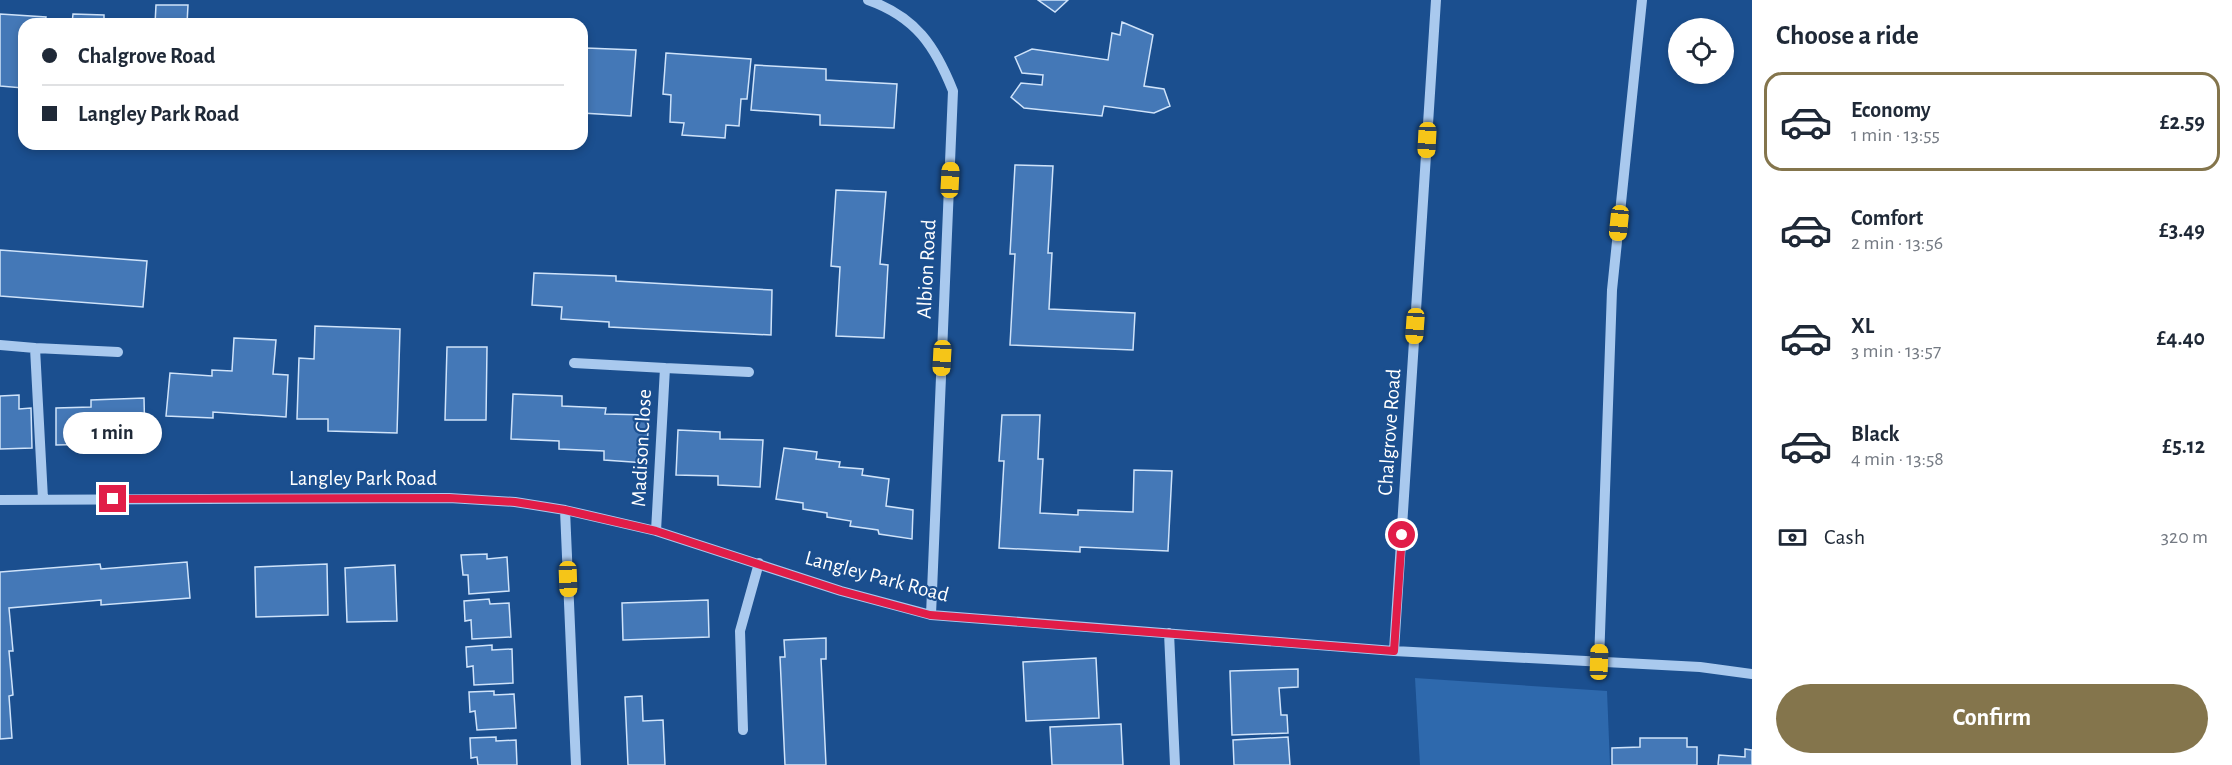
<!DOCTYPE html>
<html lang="en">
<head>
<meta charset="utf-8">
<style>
	body { margin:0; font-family:"Alegreya Sans",sans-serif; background:#f6f6f7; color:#1f2937; height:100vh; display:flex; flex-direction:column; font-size:22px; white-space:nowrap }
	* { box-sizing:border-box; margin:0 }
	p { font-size:20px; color:#747a83 }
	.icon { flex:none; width:33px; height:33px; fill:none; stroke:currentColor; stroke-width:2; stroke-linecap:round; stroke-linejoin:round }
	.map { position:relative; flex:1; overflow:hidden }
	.sheet { display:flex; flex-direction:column; background:#fff; width:480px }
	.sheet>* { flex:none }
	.top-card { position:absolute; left:18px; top:18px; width:570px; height:132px; border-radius:18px; box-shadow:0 3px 9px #0003; display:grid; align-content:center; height:132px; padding:0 24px; background:#fff }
	.buttons { position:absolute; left:1668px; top:18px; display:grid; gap:12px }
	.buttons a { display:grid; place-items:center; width:66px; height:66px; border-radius:50%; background:#fff; box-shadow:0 3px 9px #0003; font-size:30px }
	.end { position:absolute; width:27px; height:27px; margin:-14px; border:8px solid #e11d48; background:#fff; box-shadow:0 0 0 3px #fff }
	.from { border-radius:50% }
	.bubble { position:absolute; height:42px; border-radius:21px; background:#fff; box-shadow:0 3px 9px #0003; font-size:20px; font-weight:700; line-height:42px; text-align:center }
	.car { position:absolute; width:18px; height:36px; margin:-18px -9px; border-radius:8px; box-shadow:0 0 4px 2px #0007; background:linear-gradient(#f5c518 24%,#345 0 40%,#f5c518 0 76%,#345 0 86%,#f5c518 0) }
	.top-card b { display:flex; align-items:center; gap:21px; height:57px; font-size:22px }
	.top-card b+b { border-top:2px solid #e0e1e3 }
	.top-card i { width:15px; height:15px; background:#1f2937 }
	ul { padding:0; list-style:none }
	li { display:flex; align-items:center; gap:18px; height:99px; margin:0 12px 9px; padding:0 12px; border:3px solid transparent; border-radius:18px }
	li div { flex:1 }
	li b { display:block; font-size:22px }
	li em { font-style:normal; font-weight:700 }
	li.selected { border-color:#84754c }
	li>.icon { width:54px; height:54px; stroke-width:1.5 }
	h2 { padding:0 24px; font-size:27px; line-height:72px }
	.pay { display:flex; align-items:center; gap:15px; height:66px; padding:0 24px; font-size:22px }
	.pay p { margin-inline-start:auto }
	.primary-button { display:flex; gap:12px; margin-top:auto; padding:12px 24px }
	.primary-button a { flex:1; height:69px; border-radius:36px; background:#84754c; color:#fff; font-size:24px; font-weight:700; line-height:69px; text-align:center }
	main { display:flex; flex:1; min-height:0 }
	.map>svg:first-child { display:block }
	.pitch { fill:#2e69ad }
	.building { fill:#4478b7; stroke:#cfe3fa; stroke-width:1.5 }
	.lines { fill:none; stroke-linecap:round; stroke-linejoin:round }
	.minor { stroke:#a9c9ee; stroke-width:10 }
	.route { stroke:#e11d48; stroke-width:8 }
	.labels { text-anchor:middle; stroke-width:4.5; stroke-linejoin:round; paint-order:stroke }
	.street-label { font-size:21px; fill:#fff; stroke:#1b4f8f }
</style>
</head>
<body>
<main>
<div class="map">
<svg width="1752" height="765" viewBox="0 0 1752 765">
	<rect width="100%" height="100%" fill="#1b4f8f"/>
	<path class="pitch" d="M1415,678L1607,691L1610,765H1420Z"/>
	<path class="building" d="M1038,0H1068L1055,12Z
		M156,5H188L187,24H155Z
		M0,14L46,17L45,24H24L23,88L0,86Z
		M73,14L104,15V24H72Z
		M274,20L311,22V24H273Z
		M1122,22L1153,35L1144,86L1164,89L1170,106L1154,113L1104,106L1102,116L1024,108L1011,97L1021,83L1042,85L1043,75L1022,73L1015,57L1032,49L1108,60L1112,33L1120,35Z
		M586,48L636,50L631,116L582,113Z
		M666,53L751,59L747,99H741L739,126L726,125L725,138L682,135L684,123L670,122L671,95L663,94Z
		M755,65L826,69V80L897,84L894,128L820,125V115L751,110Z
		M1015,165L1053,166L1048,253H1052L1049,309L1135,313L1133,350L1010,345L1015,254H1010Z
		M836,190L886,192L880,264L888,265L884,338L836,336L840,267L831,266Z
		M0,250L147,261L143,307L0,296Z
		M534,273L616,276V281L772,290L771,335L609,327V322L561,319L562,307L532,305Z
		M315,326L400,329L397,433L328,431V419H297L299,358L314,359Z
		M234,338L276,340L273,374L288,375L286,417L213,412V418L166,416L170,373L212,376V370L232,371Z
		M447,347H487L486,420H445Z
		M513,394L562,396V406L606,408L605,414L649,415L646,463L604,460V451L559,449V441L511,439Z
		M19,395V409L31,408L32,448L0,449V396Z
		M144,398L145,443L56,445V408L91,407V400Z
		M1002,415H1040L1038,459H1043L1040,513L1078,515V510L1133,512L1134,470L1172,471L1168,551L1080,547V552L999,548L1004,461H999Z
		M678,430L720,432V439L763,440L760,487L718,485V476L676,475Z
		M784,448L817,452L816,459L840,462L839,467L863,469L862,475L889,479L886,506L913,510L912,539L879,534L878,530L850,526L851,521L827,517V513L803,509V503L776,499Z
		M487,554V559L507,557L509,591L469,594L468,575H463L461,555Z
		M187,562L190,598L101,605V600L9,608L13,651H9L13,695L9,696L12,738L0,739V572L100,564L101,569Z
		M327,564L328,615L256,617L255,567Z
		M395,565L397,621L347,622L345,568Z
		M489,599L490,604L509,603L511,637L472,639L471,620L465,621L464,601Z
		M708,600L709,637L623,640L622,603Z
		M826,638V659H821L826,765H785L780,657H785L784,640Z
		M492,645V650L512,649L513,683L474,685L473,666L467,667L466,647Z
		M1096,658L1099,718L1026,721L1023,662Z
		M1298,669V687L1279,688L1281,715H1287L1288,733L1232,735L1230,671Z
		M494,691V695L514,694L516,728L477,730L475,711L470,712L469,692Z
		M642,696L643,721L663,720L665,765H628L625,697Z
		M1121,724L1123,765H1052L1050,727Z
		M496,737V741L516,740L517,765H478L477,757L471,758L470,738Z
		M1288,737L1290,765H1234L1233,740Z
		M1640,738H1687V747H1697V765H1612V748L1640,747Z
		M1745,749L1752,750V765H1718L1719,755L1745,757Z"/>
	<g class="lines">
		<path class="minor" d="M868,0C916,17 935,46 953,91L931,615
			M0,345L35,348
			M574,363L665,368L656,531
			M665,368L749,372
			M43,499L35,348L118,352
			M0,500L449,498L515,502L565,510L656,531L841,591L931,615L1394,651L1700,667L1752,674
			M565,510L576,765
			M1169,633L1175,765
			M1394,651L1436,0
			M1599,662L1612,290L1642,0
			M743,730L740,631L759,563"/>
	</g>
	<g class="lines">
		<path class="route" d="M113,499L449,498L515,502L565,510L656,531L841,591L930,615L1394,651L1402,535"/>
	</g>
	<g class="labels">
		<g class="street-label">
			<text transform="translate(926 269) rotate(-87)" y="7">Albion Road</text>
			<text transform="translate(1389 432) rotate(-86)" y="7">Chalgrove Road</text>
			<text transform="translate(641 448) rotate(-87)" y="7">Madison Close</text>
			<text x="363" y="485">Langley Park Road</text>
			<text transform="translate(877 576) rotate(15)" y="7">Langley Park Road</text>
		</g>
	</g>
</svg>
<div class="buttons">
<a><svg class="icon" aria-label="locate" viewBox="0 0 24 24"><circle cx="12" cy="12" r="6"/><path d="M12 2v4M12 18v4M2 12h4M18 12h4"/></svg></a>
</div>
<i class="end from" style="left:1402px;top:535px"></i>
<i class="end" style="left:113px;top:499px"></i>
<div class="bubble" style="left:63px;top:412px;width:99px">1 min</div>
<i class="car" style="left:1427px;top:140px;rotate:183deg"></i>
<i class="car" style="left:950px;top:180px;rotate:3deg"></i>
<i class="car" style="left:1619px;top:223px;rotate:186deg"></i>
<i class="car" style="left:1415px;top:326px;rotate:184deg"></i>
<i class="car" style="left:942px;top:358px;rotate:183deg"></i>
<i class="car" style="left:568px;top:579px;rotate:178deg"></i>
<i class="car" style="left:1599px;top:662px;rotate:2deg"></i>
<div class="top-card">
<b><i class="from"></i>Chalgrove Road</b>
<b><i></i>Langley Park Road</b>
</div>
</div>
<section class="sheet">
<h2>Choose a ride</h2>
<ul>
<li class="selected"><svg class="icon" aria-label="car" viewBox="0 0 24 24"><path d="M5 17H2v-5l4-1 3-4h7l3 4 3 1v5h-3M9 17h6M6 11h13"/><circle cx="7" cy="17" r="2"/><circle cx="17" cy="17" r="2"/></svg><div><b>Economy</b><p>1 min · 13:55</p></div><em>£2.59</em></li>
<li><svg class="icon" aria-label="car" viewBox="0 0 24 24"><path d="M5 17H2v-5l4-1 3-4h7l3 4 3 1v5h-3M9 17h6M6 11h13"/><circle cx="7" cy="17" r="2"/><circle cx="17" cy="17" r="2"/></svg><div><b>Comfort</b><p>2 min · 13:56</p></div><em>£3.49</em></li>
<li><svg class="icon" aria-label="car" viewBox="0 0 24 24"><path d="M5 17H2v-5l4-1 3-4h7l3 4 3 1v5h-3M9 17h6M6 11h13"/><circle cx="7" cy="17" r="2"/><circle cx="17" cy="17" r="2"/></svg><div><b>XL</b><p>3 min · 13:57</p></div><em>£4.40</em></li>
<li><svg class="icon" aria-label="car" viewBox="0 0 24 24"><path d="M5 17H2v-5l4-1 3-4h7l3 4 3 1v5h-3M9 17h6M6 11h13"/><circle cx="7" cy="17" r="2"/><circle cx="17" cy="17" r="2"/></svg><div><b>Black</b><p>4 min · 13:58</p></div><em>£5.12</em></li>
</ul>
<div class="pay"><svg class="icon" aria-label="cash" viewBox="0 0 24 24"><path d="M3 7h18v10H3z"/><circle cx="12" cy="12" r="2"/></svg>Cash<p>320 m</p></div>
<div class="primary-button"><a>Confirm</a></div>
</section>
</main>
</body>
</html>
